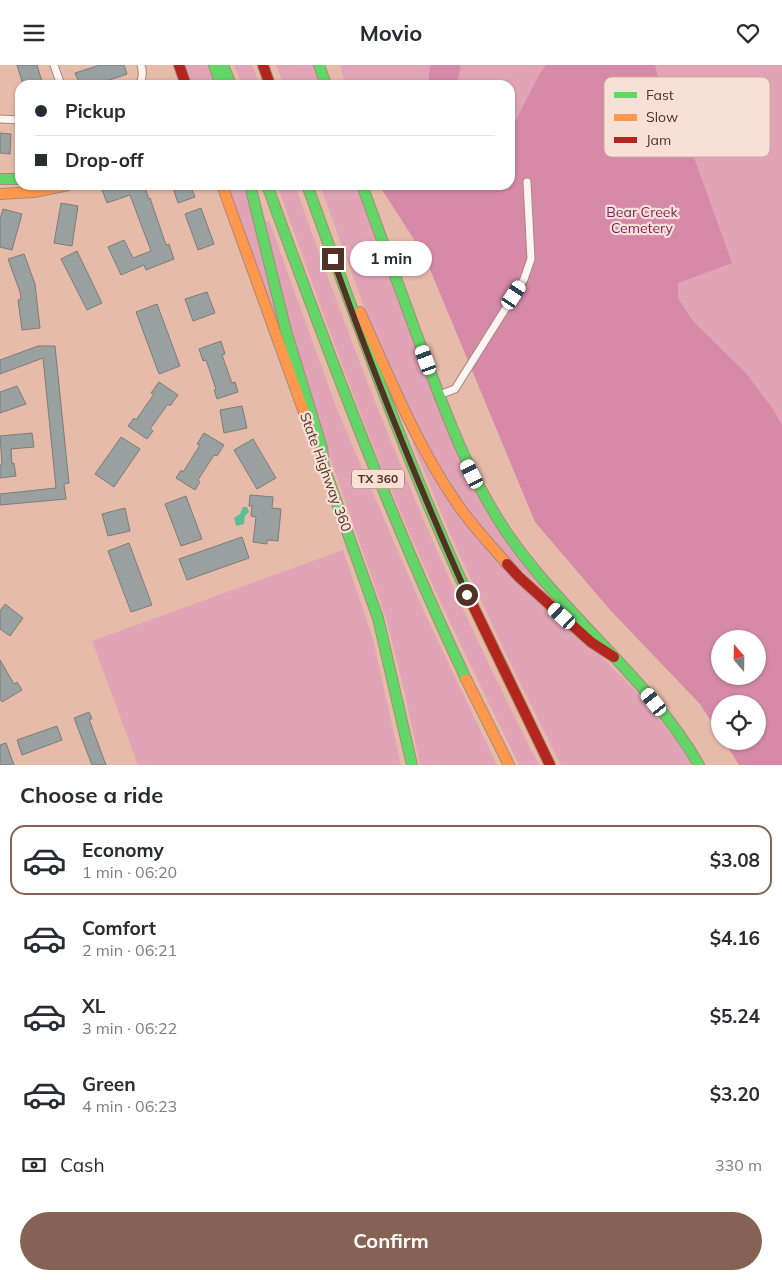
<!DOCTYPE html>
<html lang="en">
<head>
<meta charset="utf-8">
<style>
	body { margin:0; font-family:Mulish,sans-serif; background:#f2f2f3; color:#2b2b33; height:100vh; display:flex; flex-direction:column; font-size:19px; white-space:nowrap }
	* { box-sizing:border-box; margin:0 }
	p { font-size:16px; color:#7c7c81 }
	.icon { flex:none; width:28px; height:28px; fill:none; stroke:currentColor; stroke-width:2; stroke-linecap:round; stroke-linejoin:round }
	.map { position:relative; height:700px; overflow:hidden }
	.sheet { display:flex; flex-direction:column; background:#fff; flex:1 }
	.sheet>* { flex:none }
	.top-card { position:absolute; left:15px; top:15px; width:500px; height:110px; border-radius:15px; box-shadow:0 1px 4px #0004; display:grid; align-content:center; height:110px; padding:0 20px; background:#fff }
	.needle { width:32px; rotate:340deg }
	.controls { position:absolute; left:711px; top:565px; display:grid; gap:10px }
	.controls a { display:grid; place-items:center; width:55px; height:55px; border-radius:50%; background:#fff; box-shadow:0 1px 4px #0004; font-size:25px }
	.end { position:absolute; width:22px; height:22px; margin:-11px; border:6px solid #523225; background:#fff; box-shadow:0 0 0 2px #fff }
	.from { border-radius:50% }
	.bubble { position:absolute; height:35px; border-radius:18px; background:#fff; box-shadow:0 1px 4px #0004; font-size:16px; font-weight:700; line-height:35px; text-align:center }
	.car { position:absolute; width:15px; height:30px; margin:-15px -8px; border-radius:6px; box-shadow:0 0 4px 1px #0007; background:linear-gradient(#fff 24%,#345 0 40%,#fff 0 76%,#345 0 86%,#fff 0) }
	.top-card b { display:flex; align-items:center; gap:18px; height:48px; font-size:19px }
	.top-card b+b { border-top:1px solid #e1e1e2 }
	.top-card i { width:12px; height:12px; background:#2b2b33 }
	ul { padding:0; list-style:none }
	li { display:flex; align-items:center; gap:15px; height:70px; margin:0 10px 8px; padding:0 10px; border:2px solid transparent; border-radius:15px }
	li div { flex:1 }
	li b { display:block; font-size:19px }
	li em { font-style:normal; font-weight:700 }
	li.selected { border-color:#866254 }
	li>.icon { width:45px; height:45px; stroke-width:1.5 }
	h2 { padding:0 20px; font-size:22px; line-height:60px }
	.pay { display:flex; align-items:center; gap:12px; height:55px; padding:0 20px; font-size:19px }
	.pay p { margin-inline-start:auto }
	.cta { display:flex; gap:10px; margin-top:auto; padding:10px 20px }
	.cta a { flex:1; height:58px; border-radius:30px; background:#866254; color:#fff; font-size:20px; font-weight:700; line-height:58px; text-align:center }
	header { display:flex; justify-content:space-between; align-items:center; height:65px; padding:0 20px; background:#fff; font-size:22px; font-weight:700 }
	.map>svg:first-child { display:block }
	.green { fill:#e1a4b6 }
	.forest { fill:#d68aa7; fill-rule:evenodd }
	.water { fill:#5abf92 }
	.building { fill:#98a0a0; stroke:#7e7c79 }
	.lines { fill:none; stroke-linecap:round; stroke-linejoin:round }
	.street-casing { stroke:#a9887b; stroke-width:9 }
	.fast-casing { stroke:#a9887b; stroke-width:12 }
	.slow-casing { stroke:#a9887b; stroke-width:12 }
	.jam-casing { stroke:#a9887b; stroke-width:12 }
	.street { stroke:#fbf5f2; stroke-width:7 }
	.fast { stroke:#63d668; stroke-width:10 }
	.slow { stroke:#ff974d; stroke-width:10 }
	.jam { stroke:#b3261e; stroke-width:10 }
	.route { stroke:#523225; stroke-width:6 }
	.labels { text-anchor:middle; stroke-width:4.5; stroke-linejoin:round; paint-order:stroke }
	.shield { fill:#f9e0d6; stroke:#84665a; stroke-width:1 }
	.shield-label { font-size:12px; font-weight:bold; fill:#523225 }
	.park-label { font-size:14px; fill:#7b1f60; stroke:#f9e0d6 }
	.street-label { font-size:14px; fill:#523225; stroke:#f9e0d6 }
	.key { fill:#f9e0d6; stroke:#c7aca1; stroke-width:1 }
	.key-label { font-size:14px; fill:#523225 }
</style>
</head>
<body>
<header><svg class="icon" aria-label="menu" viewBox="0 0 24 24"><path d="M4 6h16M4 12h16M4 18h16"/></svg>Movio<svg class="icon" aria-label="heart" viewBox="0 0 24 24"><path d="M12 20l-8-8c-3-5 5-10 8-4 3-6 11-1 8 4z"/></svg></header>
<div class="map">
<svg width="782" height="700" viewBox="0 0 782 700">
	<rect width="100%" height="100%" fill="#e6bbaa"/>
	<path class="green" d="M184,0H209L216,20H191Z
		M234,0H252L260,20H242Z
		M276,0H313L320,20H284Z
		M340,0H430L428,20H346Z
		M461,0H546L540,8L510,66V20H457Z
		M655,0H782V360L773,344L746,308L693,256L678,233L659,16Z
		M227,120H244L278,253L275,254Z
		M277,120H295C364,318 442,513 539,700H519C476,611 432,523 394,432C351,330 315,225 277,120Z
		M320,120H356L425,308L469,413L484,443L508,478L543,522L541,523L523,506L521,508L476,457L429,384L375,272Z
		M457,120H496L473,125Z
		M269,156L338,347L426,551L497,700H420L404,625L386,553L300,307L264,157Z
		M416,375L458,447L633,623L676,675L692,700H561L516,610L453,476L412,377Z
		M343,485L373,574L401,700H138L92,576Z"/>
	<path class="forest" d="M430,0H461L457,20H428Z
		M546,0H655L659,16L692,87L732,198L678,218V233L693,256L746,308L773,344L782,360V700H739L724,676H758V639H720V670L700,639L611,546L535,457L424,190L379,120H457L474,125L496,120H510V66L540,8ZM720,574H758V611H720Z"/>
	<path class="water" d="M243,442H247L249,447L245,451L244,459L236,461L234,453L240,449Z"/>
	<path class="building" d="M17,0H37L43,20H23Z
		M100,0H124L127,9L95,20H80L75,8Z
		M0,68L11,69L10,89L0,88Z
		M107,120H144L149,134L150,133L166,180L169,179L174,194L146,205L144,200L121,210L108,182L124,175L133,193L151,186L130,130L107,138L101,122Z
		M172,120H190L195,132L178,138Z
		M61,138L78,141L72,181L54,178Z
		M201,143L214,179L198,185L185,149Z
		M3,144L22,149L12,185L0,182V154Z
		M77,186L102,238L87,245L61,194Z
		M24,189L35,219L40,263L22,265L18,235L21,234L20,227L8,194Z
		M207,227L215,248L193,256L185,234Z
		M157,239L180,301L159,309L136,247Z
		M221,276L225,289L222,290L232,318L235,317L238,327L217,334L214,325L216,324L206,295L203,296L199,284Z
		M38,281H55L69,418L64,419L66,434L0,440V429L56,423L43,293L0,309V295Z
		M159,317L178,330L170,341L168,339L150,364L153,366L147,374L128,361L134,353L136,355L154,329L151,328Z
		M17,321L26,339L0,348V327Z
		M242,341L247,363L224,368L220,345Z
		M32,368L34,382L11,384L12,399L14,398L16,411L0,413V400H2L0,371Z
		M204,368L224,380L217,391L214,390L198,415L200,417L195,425L176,413L181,405L183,407L200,380L197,379Z
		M121,372L140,384L114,422L95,409Z
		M253,374L276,413L257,424L234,385Z
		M250,430L273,432L272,443L281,444L278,476L267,475V479L253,477L256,452L251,451L252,441H249Z
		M186,431L202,474L181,481L165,439Z
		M125,443L130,466L108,471L102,449Z
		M242,472L249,493L187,515L179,494Z
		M129,478L152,540L131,547L108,486Z
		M5,539L23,553L10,571L0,564V546Z
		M0,595L14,619L17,617L22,625L2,637L0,634Z
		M89,647L92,654H89L106,700H92L74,653Z
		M57,661L62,675L22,690L17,675Z
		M6,678L14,700H0V680Z"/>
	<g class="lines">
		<defs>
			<path id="street" d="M54,0L61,20
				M138,20C143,16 143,6 141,0
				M0,54L20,55
				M439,330L455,324L524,214L531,194L527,117"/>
			<path id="fast" d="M214,0L221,20
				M223,0L231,20
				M319,0L326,20
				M0,114H20
				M250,120L286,266L322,383L324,403
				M267,120C328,287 390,453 466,614
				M307,120C357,257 405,393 466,526
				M362,120C382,176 403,231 423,287C446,349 469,412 507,468C564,551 648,612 699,700
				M322,396L378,553L412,700"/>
			<path id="slow" d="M222,120L310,364
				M0,129L34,127L68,120
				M360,247C389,311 416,379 456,437C471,460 490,479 507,499
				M466,614L509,700"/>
			<path id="jam" d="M179,0L186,20
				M263,0L270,20
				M507,499L519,512L591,577L614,592
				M466,526L550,700"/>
		</defs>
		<use href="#street" class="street-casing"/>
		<use href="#fast" class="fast-casing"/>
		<use href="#slow" class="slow-casing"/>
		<use href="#jam" class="jam-casing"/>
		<use href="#street" class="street"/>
		<use href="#fast" class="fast"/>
		<use href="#slow" class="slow"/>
		<use href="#jam" class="jam"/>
	</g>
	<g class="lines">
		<path class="route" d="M333,194C373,308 418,419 467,530"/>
	</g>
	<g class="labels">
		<rect class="shield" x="352" y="404.5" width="52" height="19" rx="4"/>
		<g class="shield-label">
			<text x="378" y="418">TX 360</text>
		</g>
		<g class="park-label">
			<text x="642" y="152">Bear Creek<tspan x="642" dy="16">Cemetery</tspan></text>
		</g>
		<g class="street-label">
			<text transform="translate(326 407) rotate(70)" y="5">State Highway 360</text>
		</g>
	</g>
	<rect x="604" y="12" width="166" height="80" rx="8" class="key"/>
	<rect x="614" y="27" width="23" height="6" fill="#63d668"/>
	<rect x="614" y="49" width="23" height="7" fill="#ff974d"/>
	<rect x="614" y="72" width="23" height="6" fill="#b3261e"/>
	<g class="key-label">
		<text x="646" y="35">Fast</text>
		<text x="646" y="57">Slow</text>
		<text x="646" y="80">Jam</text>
	</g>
</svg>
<div class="controls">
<a><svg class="needle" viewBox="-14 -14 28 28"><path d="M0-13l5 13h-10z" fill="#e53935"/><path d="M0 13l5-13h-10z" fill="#7c7c81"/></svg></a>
<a><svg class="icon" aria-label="locate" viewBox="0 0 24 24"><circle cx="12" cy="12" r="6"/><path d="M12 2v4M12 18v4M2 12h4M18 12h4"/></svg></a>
</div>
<i class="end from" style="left:467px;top:530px"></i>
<i class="end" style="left:333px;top:194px"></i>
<div class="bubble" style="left:350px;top:176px;width:82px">1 min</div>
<i class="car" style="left:514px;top:230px;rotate:33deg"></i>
<i class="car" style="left:426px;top:295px;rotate:340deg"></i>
<i class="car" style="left:472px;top:409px;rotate:333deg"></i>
<i class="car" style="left:562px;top:551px;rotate:312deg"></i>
<i class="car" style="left:654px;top:637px;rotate:321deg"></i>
<div class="top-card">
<b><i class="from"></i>Pickup</b>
<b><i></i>Drop-off</b>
</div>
</div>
<section class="sheet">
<h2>Choose a ride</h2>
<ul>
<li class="selected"><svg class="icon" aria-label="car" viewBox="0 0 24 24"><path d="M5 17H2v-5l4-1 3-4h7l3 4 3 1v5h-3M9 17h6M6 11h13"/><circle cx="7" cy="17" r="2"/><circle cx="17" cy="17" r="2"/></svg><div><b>Economy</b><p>1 min · 06:20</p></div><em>$3.08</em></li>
<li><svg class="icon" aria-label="car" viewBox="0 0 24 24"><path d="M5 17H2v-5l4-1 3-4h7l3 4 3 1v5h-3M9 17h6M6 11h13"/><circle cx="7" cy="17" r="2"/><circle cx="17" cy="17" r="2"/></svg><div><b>Comfort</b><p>2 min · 06:21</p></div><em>$4.16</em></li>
<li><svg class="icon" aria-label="car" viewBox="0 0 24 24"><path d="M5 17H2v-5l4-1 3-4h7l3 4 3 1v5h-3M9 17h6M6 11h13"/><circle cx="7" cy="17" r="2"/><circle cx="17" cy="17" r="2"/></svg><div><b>XL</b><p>3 min · 06:22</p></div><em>$5.24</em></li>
<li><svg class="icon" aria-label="car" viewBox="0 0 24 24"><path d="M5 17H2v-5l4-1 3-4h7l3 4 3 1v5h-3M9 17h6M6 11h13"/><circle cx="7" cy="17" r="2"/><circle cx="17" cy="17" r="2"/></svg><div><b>Green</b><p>4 min · 06:23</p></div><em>$3.20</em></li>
</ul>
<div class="pay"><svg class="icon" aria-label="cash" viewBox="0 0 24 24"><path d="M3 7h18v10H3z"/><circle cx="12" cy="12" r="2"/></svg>Cash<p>330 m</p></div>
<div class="cta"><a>Confirm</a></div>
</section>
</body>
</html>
